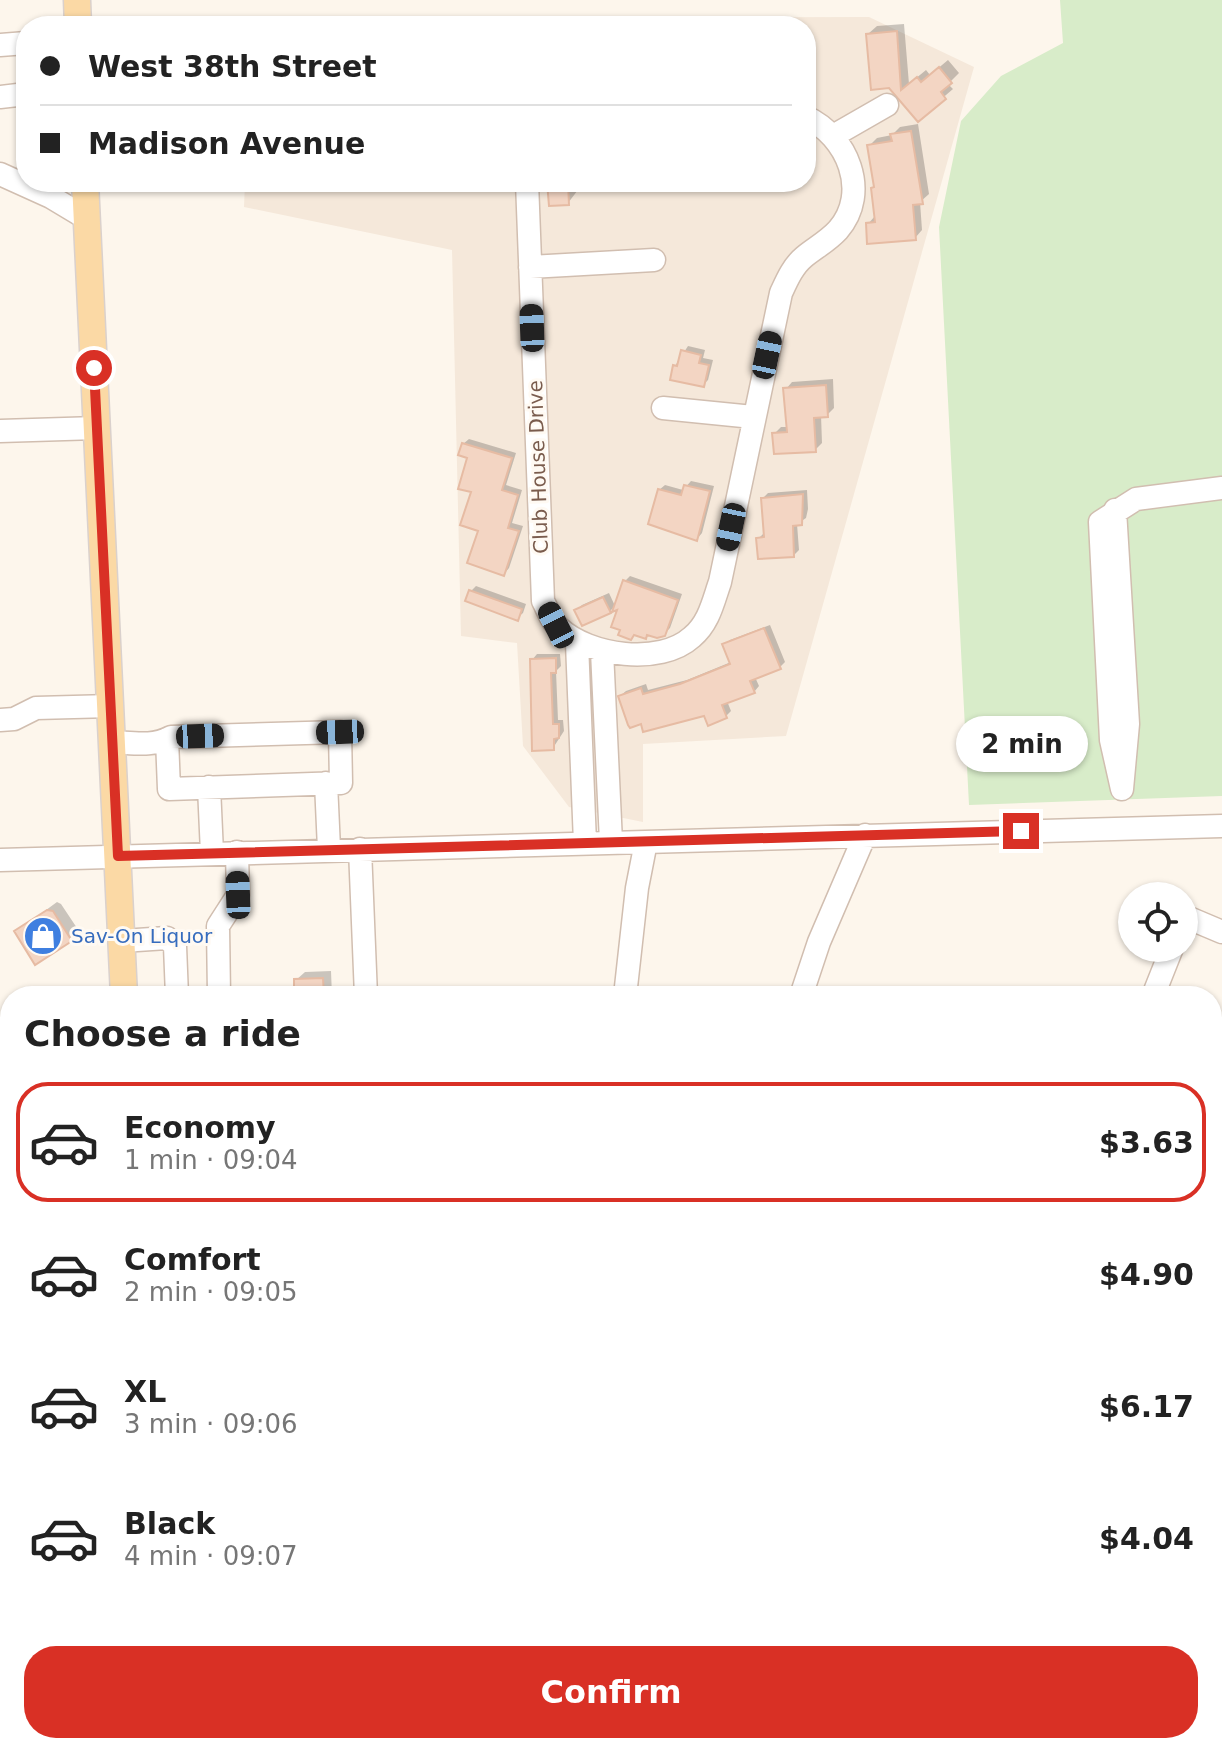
<!DOCTYPE html>
<html lang="en">
<head>
<meta charset="utf-8">
<style>
	body { margin:0; font-family:"DejaVu Sans",sans-serif; background:#f2f2f2; color:#222; height:100vh; display:flex; flex-direction:column; font-size:30px; white-space:nowrap }
	* { box-sizing:border-box; margin:0 }
	p { font-size:26px; color:#767676 }
	.icon { flex:none; width:44px; height:44px; fill:none; stroke:currentColor; stroke-width:2; stroke-linecap:round; stroke-linejoin:round }
	.map { position:relative; flex:1; overflow:hidden }
	.sheet { position:absolute; left:0px; top:986px; width:1222px; height:768px; display:flex; flex-direction:column; background:#fff; border-radius:32px 32px 0 0; box-shadow:0 2px 6px #0004 }
	.sheet>* { flex:none }
	.banner { position:absolute; left:16px; top:16px; width:800px; height:176px; border-radius:32px; box-shadow:0 2px 6px #0004; display:grid; align-content:center; height:176px; padding:0 24px; background:#fff }
	.tools { position:absolute; left:1118px; top:882px; display:grid; gap:16px }
	.tools a { display:grid; place-items:center; width:80px; height:80px; border-radius:50%; background:#fff; box-shadow:0 2px 6px #0004; font-size:40px }
	.end { position:absolute; width:36px; height:36px; margin:-18px; border:10px solid #d93025; background:#fff; box-shadow:0 0 0 4px #fff }
	.from { border-radius:50% }
	.bubble { position:absolute; height:56px; border-radius:28px; background:#fff; box-shadow:0 2px 6px #0004; font-size:26px; font-weight:800; line-height:56px; text-align:center }
	.car { position:absolute; width:24px; height:48px; margin:-24px -12px; border-radius:10px; box-shadow:0 0 6px 2px #0007; background:linear-gradient(#222 24%,#8ab4d8 0 40%,#222 0 76%,#8ab4d8 0 86%,#222 0) }
	.banner b { display:flex; align-items:center; gap:28px; height:76px; font-size:30px }
	.banner b+b { border-top:2px solid #e0e0e0 }
	.banner i { width:20px; height:20px; background:#222 }
	ul { padding:0; list-style:none }
	li { display:flex; align-items:center; gap:24px; height:120px; margin:0 16px 12px; padding:0 8px; border:4px solid transparent; border-radius:32px }
	li div { flex:1 }
	li b { display:block; font-size:30px }
	li em { font-style:normal; font-weight:800 }
	li.active { border-color:#d93025 }
	li>.icon { width:72px; height:72px; stroke-width:1.5 }
	h2 { padding:0 24px; font-size:36px; line-height:96px }
	.button { display:flex; gap:16px; margin-top:auto; padding:16px 24px }
	.button a { flex:1; height:92px; border-radius:32px; background:#d93025; color:#fff; font-size:32px; font-weight:800; line-height:92px; text-align:center }
	.map>svg:first-child { display:block }
	.residential { fill:#f5e8da }
	.green { fill:#d8ecc9 }
	.shadow { fill:#0003 }
	.building { fill:#f3d5c3; stroke:#e6bba3; stroke-width:2 }
	.lines { fill:none; stroke-linecap:round; stroke-linejoin:round }
	.minor-casing { stroke:#d1beb0; stroke-width:25 }
	.major-casing { stroke:#dad1cd; stroke-width:29 }
	.minor { stroke:#fff; stroke-width:22 }
	.major { stroke:#fbd9a5; stroke-width:26 }
	.route { stroke:#d93025; stroke-width:10 }
	.labels { text-anchor:middle; stroke-width:6; stroke-linejoin:round; paint-order:stroke }
	.street-label { font-size:20px; fill:#7a5c4d; stroke:#fffaf3 }
	.shop-label { font-size:20px; fill:#366cbe; stroke:#fffaf3; text-anchor:start }
</style>
</head>
<body>
<div class="map">
<svg width="1222" height="1754" viewBox="0 0 1222 1754">
	<rect width="100%" height="100%" fill="#fdf6ec"/>
	<path class="residential" d="M869,17L974,67L786,736L643,744V822L569,807L523,746L517,643L461,636L452,250L244,207L245,182H806V26H250V19Z"/>
	<path class="green" d="M1060,0H1222V796L969,805L939,227L961,121L1001,76L1063,43Z"/>
	<path class="shadow" d="M904,24L909,84L926,70L930,75L948,60L959,73L948,84L953,89L918,119L868,34L877,26Z
		M918,124L929,194L920,202L922,230L915,238L868,224L875,216L876,186L869,146L877,138L892,135L900,127Z
		M549,182H584L568,203Z
		M688,346L705,350L703,358L713,360L708,380L703,385L675,366Z
		M833,379L834,408L827,415H821L822,443L815,450L774,434L781,427H788L786,389L792,382Z
		M469,439L516,453L506,485L522,490L512,523L523,526L509,568L504,574L481,529L470,456L463,444Z
		M691,481L714,486L702,533L697,539L659,490L665,485L683,490Z
		M807,490L808,509L806,518L797,524L799,550L794,555L759,538L764,533L763,498L768,493Z
		M630,576L682,594L670,628L664,634L649,633L645,637L636,634L632,638L625,581Z
		M476,586L526,604L523,613L517,618L471,591Z
		M609,593L615,606L609,612L577,610L582,605Z
		M770,625L785,662L780,667L755,677L759,686L754,692L727,701L731,711L726,716L709,723L705,714L642,721L620,696L626,691L646,684L648,690L687,680L731,662L724,645L730,640Z
		M537,654H560L561,666L556,671L558,720H563L564,731L553,748L532,660Z
		M57,902L61,904L79,931L71,939L16,932Z
		M331,971L332,996H296V980L305,972Z
		M0,1050H5V1059H10V1091H0Z
		M0,1161H10V1202L9,1189H0Z"/>
	<path class="building" d="M897,31L901,90L917,77L921,82L939,67L952,83L941,92L946,99L918,122L889,88L871,90L866,34Z
		M911,131L923,204L913,205L916,240L867,244L866,223L875,222L871,188L874,187L867,145L892,141L890,134Z
		M547,182H568L569,205L549,206Z
		M681,350L701,355L699,363L709,365L704,387L670,380L673,365L677,366Z
		M826,385L828,417L814,418L816,452L774,454L772,433L787,432L783,388Z
		M462,443L512,458L502,490L518,495L508,528L519,531L504,576L467,563L478,531L460,525L471,492L458,489L467,458L458,455Z
		M684,485L710,491L697,541L648,524L658,489L681,495Z
		M803,494L802,525L793,526L794,557L758,559L756,538L764,537L761,498Z
		M623,580L678,600L665,636L657,638L647,635L646,639L634,635L631,640L618,635L620,630L611,627L617,610L612,612Z
		M469,590L522,609L518,621L465,601Z
		M603,597L611,613L582,626L574,610Z
		M764,628L781,669L750,681L755,693L722,705L727,718L708,726L704,716L643,732L641,724L630,728L628,725L618,696L641,688L643,694L680,684L730,664L722,644Z
		M556,658V673H551L553,724H559V738L554,739V750L532,751L530,659Z
		M47,910L53,911L72,941L35,965L14,931Z
		M323,978L324,996H294V979Z"/>
	<g class="lines">
		<defs>
			<path id="minor" d="M0,45L26,43
				M0,97L26,94
				M833,136L887,105
				M0,174L51,197L86,218
				M527,182L543,601C548,610 551,621 559,628C589,656 660,666 692,637C709,623 713,602 720,582L781,293C787,280 793,266 804,257C815,248 828,241 838,230C871,192 847,136 806,117
				M530,267L654,260
				M663,408L753,417
				M0,431L97,428
				M1115,510L1128,724L1122,789L1111,740L1100,522L1136,499L1222,488
				M577,643L585,843
				M602,651L611,842
				M0,720L14,719L36,708L111,706
				M113,742C134,743 153,747 171,737L340,732L341,783L169,789L167,739
				M326,783L329,849
				M209,787L212,853
				M360,849L366,996
				M0,860L1222,826
				M1184,916L1222,932
				M122,941L167,938L175,946L177,996
				M219,996L218,926L238,895L237,852
				M625,996L637,888L646,842
				M801,996L819,942L865,835
				M1153,996L1172,948
				M0,1129H10
				M0,1523L10,1522
				M0,1687H7
				M395,1744V1754
				M564,1744V1754
				M778,1744L783,1754
				M948,1744L952,1754
				M1186,1744V1754
				M7,1754L237,1746L282,1754"/>
			<path id="major" d="M77,0L78,26
				M85,182L124,996
				M155,1744L156,1754"/>
		</defs>
		<use href="#minor" class="minor-casing"/>
		<use href="#major" class="major-casing"/>
		<use href="#minor" class="minor"/>
		<use href="#major" class="major"/>
	</g>
	<g class="lines">
		<path class="route" d="M94,368L118,856L1021,831"/>
	</g>
	<defs>
		<symbol id="shop-disc" viewBox="-11 -11 22 22"><circle r="9.5" fill="#3f7fe0" stroke="#fffaf3"/><path d="M-5-2.5h2.3a2.7 3.5 0 0 1 5.4 0H5L5.5 6h-11ZM-1.5-2.5h3a1.5 2.3 0 0 0-3 0Z" fill="#fff"/></symbol>
	</defs>
	<g fill-rule="evenodd">
		<use href="#shop-disc" x="21" y="914" width="44" height="44"/>
	</g>
	<g class="labels">
		<g class="street-label">
			<text transform="translate(538 467) rotate(-92)" y="7">Club House Drive</text>
		</g>
		<g class="shop-label">
			<text x="71" y="943">Sav-On Liquor</text>
		</g>
	</g>
</svg>
<div class="tools">
<a><svg class="icon" aria-label="locate" viewBox="0 0 24 24"><circle cx="12" cy="12" r="6"/><path d="M12 2v4M12 18v4M2 12h4M18 12h4"/></svg></a>
</div>
<i class="end from" style="left:94px;top:368px"></i>
<i class="end" style="left:1021px;top:831px"></i>
<div class="bubble" style="left:956px;top:716px;width:132px">2 min</div>
<i class="car" style="left:532px;top:328px;rotate:358deg"></i>
<i class="car" style="left:767px;top:355px;rotate:12deg"></i>
<i class="car" style="left:731px;top:527px;rotate:192deg"></i>
<i class="car" style="left:556px;top:625px;rotate:333deg"></i>
<i class="car" style="left:340px;top:732px;rotate:268deg"></i>
<i class="car" style="left:200px;top:736px;rotate:88deg"></i>
<i class="car" style="left:238px;top:895px;rotate:358deg"></i>
<div class="banner">
<b><i class="from"></i>West 38th Street</b>
<b><i></i>Madison Avenue</b>
</div>
<section class="sheet">
<h2>Choose a ride</h2>
<ul>
<li class="active"><svg class="icon" aria-label="car" viewBox="0 0 24 24"><path d="M5 17H2v-5l4-1 3-4h7l3 4 3 1v5h-3M9 17h6M6 11h13"/><circle cx="7" cy="17" r="2"/><circle cx="17" cy="17" r="2"/></svg><div><b>Economy</b><p>1 min · 09:04</p></div><em>$3.63</em></li>
<li><svg class="icon" aria-label="car" viewBox="0 0 24 24"><path d="M5 17H2v-5l4-1 3-4h7l3 4 3 1v5h-3M9 17h6M6 11h13"/><circle cx="7" cy="17" r="2"/><circle cx="17" cy="17" r="2"/></svg><div><b>Comfort</b><p>2 min · 09:05</p></div><em>$4.90</em></li>
<li><svg class="icon" aria-label="car" viewBox="0 0 24 24"><path d="M5 17H2v-5l4-1 3-4h7l3 4 3 1v5h-3M9 17h6M6 11h13"/><circle cx="7" cy="17" r="2"/><circle cx="17" cy="17" r="2"/></svg><div><b>XL</b><p>3 min · 09:06</p></div><em>$6.17</em></li>
<li><svg class="icon" aria-label="car" viewBox="0 0 24 24"><path d="M5 17H2v-5l4-1 3-4h7l3 4 3 1v5h-3M9 17h6M6 11h13"/><circle cx="7" cy="17" r="2"/><circle cx="17" cy="17" r="2"/></svg><div><b>Black</b><p>4 min · 09:07</p></div><em>$4.04</em></li>
</ul>
<div class="button"><a>Confirm</a></div>
</section>
</div>
</body>
</html>
